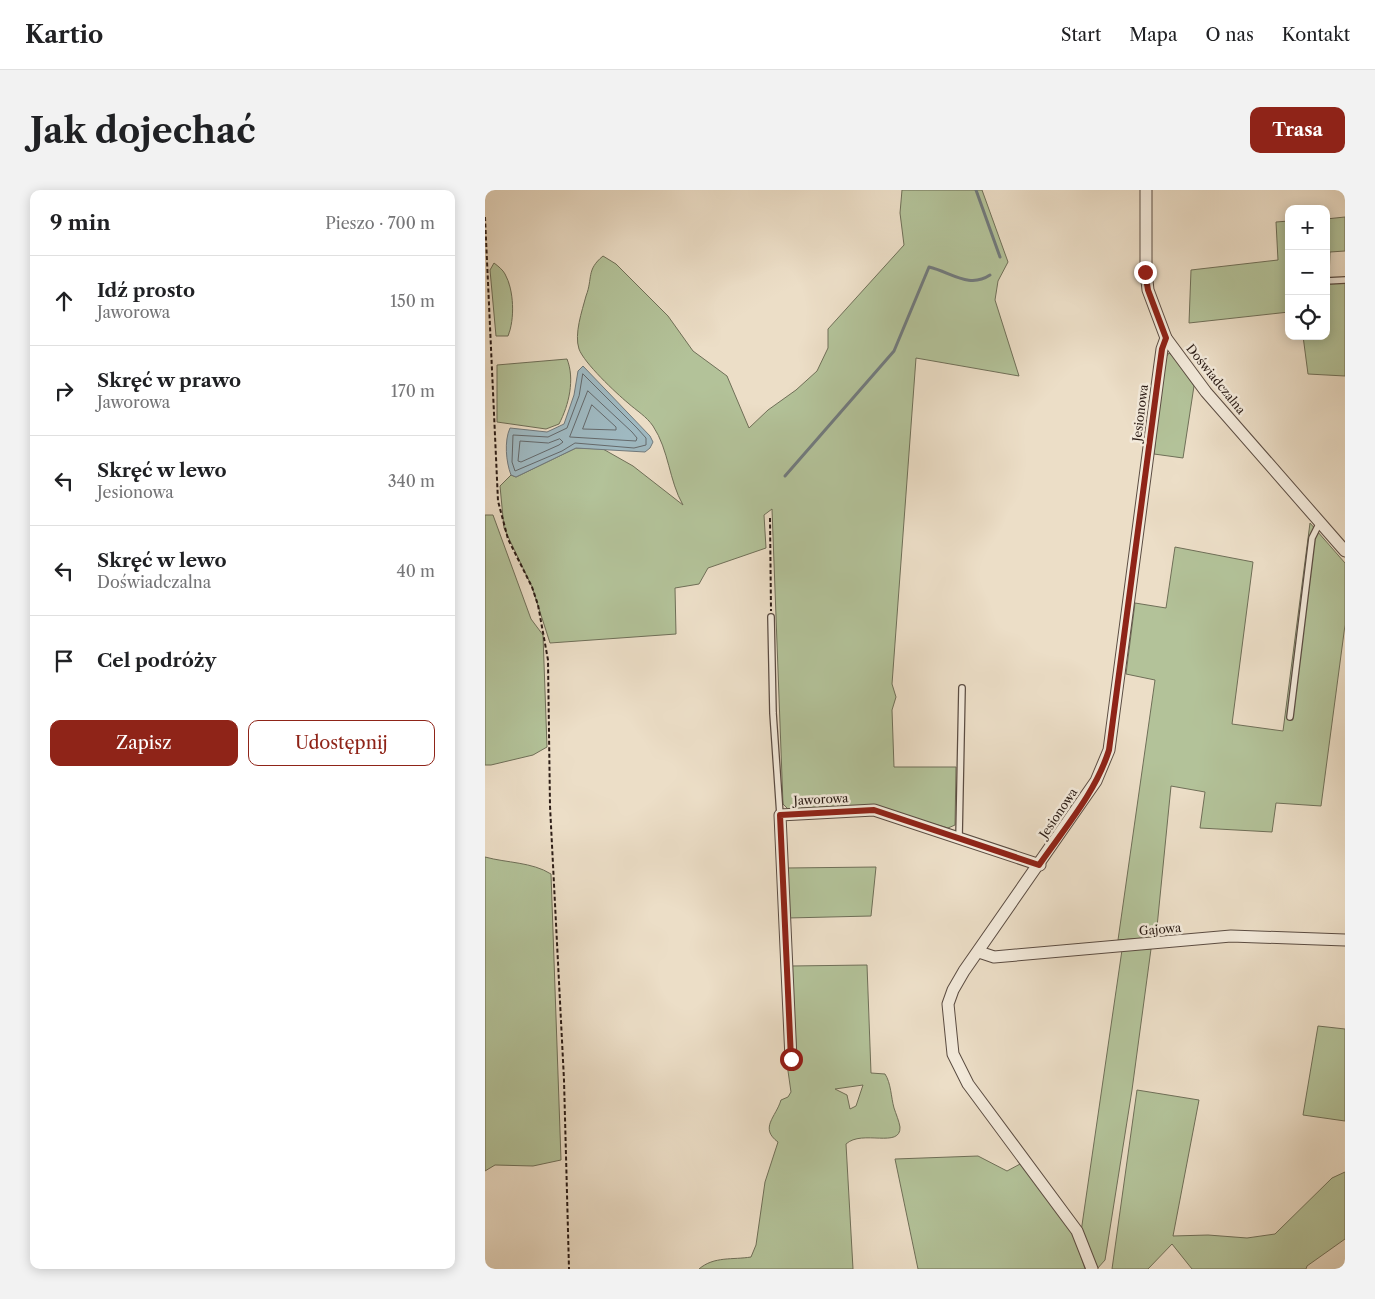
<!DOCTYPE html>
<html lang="pl">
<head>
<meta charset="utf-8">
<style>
	body { margin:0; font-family:"Libre Caslon Text",serif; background:#f2f2f2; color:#202124 }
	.controls { position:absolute; right:15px; top:15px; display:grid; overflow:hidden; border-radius:10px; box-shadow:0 2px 12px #0003 }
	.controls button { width:45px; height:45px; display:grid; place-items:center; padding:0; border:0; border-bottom:1px solid #e0e0e0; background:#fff; color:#202124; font:25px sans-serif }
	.stop { position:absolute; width:15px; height:15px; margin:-11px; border:4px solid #8f2418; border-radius:50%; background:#fff }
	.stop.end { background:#8f2418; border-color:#fff; box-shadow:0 1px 5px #0008 }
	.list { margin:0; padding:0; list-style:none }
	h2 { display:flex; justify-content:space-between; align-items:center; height:65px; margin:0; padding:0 20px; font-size:21px }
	h2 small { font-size:16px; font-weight:400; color:#757577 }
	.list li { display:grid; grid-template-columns:32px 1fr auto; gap:15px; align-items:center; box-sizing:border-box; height:90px; padding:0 20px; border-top:1px solid #e0e0e0 }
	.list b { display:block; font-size:19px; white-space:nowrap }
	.list p { margin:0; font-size:16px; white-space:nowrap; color:#757577 }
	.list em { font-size:16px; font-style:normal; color:#757577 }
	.actions { display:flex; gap:10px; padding:15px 20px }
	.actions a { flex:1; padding:11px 0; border:1px solid #8f2418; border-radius:10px; text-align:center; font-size:18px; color:#8f2418 }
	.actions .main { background:#8f2418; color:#fff }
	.icon { flex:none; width:28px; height:28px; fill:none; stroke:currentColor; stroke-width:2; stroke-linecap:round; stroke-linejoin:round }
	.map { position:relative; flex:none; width:860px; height:1079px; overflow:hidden; border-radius:10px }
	header { display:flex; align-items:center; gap:30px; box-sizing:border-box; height:70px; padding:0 25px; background:#fff; border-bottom:1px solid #e0e0e0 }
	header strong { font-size:24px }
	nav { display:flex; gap:28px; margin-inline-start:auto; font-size:18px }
	.intro { display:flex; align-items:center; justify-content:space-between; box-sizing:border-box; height:120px; padding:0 30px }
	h1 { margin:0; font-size:35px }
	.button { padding:12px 22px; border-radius:10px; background:#8f2418; color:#fff; font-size:18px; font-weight:700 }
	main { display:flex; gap:30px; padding:0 30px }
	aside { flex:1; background:#fff; border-radius:10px; box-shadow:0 2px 12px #0003 }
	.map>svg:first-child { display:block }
	.green { fill:#b3c299; stroke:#6f6f58; fill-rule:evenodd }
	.water { fill:#9fb9c1; stroke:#717a7d }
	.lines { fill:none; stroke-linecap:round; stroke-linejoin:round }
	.shore { stroke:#656a6c; stroke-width:1 }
	.stream { stroke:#717a7d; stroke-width:3 }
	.lane-casing { stroke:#5b4c42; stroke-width:8 }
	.street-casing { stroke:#5b4c42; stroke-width:13 }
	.path { stroke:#2b1c16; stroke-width:2; stroke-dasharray:4 2.5; stroke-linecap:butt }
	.lane { stroke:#f3eadb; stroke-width:5.5 }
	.street { stroke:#f3eadb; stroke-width:11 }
	.route { stroke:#8f2418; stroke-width:6 }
	.labels { text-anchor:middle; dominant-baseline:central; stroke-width:5; stroke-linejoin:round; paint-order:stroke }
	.street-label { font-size:12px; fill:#2b1c16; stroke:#f3eadb }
</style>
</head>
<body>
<header>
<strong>Kartio</strong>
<nav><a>Start</a><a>Mapa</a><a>O nas</a><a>Kontakt</a></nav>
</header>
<div class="intro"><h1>Jak dojechać</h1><a class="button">Trasa</a></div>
<main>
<aside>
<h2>9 min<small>Pieszo · 700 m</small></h2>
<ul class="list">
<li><svg class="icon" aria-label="ahead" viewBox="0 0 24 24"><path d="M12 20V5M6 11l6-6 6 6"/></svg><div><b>Idź prosto</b><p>Jaworowa</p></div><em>150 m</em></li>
<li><svg class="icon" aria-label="right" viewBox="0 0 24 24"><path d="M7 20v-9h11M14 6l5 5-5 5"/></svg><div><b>Skręć w prawo</b><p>Jaworowa</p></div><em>170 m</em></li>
<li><svg class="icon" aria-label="left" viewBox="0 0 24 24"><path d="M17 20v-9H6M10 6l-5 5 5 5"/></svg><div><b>Skręć w lewo</b><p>Jesionowa</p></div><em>340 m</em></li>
<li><svg class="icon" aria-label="left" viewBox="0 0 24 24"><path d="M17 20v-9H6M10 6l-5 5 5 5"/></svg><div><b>Skręć w lewo</b><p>Doświadczalna</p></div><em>40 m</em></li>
<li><svg class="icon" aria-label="arrive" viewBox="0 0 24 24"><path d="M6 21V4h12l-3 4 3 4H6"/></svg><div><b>Cel podróży</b></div></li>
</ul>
<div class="actions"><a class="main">Zapisz</a><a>Udostępnij</a></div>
</aside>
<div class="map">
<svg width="860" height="1079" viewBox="0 0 860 1079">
	<rect width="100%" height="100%" fill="#ecdec7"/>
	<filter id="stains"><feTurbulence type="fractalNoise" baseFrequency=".004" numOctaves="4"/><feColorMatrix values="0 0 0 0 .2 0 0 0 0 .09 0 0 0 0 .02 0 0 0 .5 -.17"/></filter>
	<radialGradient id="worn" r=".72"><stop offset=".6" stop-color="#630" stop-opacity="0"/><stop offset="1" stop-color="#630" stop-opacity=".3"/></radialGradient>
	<!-- green -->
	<g class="green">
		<path d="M 417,0 L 497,0 L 523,72 L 513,91 L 510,110 L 534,186 L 431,168 L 407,494 L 411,507 L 407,520 L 409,577 L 471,577 L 470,635 L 463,638 L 391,617 L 303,619 L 298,614 L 287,319 L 279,325 L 281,358 L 223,378 L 214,394 L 190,398 L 191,444 L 65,453 L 47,397 L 19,338 L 15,296 L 26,285 L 31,287 L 91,258 L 118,259 L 148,276 L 198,315 C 184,291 184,260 168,236 C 161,226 152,221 143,213 C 131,203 99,173 94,159 C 89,144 97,121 101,106 C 108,88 101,80 118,66 L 131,74 L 183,126 L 208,161 L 242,186 L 264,238 L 283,220 L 311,200 L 332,181 L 343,158 L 343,139 L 419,55 L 415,23 Z"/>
		<polygon points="860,27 860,61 845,62 844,90 860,90 860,186 823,184 818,146 841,146 841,29"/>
		<polygon points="804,31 804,122 704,133 706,80 793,70 791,32"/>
		<path d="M 9,73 C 13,76 18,80 20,84 C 29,100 30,129 23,146 L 11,146 L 5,80 Z"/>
		<polygon points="684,163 691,169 709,196 698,268 669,264 679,170"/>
		<path d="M 82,169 C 90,189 84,215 74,234 L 61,239 L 12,232 L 12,175 Z"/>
		<polygon points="0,325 8,325 46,429 58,445 62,557 48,565 6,575 0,575"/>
		<polygon points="825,333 860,373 860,435 836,616 791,613 787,642 715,638 720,602 686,596 671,747 633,750 670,490 641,484 650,413 681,418 690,357 768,372 747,534 798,541"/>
		<path d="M 0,667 C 22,673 47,672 66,684 L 76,970 L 48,976 L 10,975 L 0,981 Z"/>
		<polygon points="391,677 386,726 303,728 301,678"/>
		<polygon points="666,759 647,900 620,1070 612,1079 596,1042 637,760"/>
		<path d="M 382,775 L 386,883 L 400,884 C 406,893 406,907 409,918 C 411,924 414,931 415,937 C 416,959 377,939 361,954 L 368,1079 L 214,1079 C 229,1066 248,1070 266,1067 L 271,1055 L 280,992 L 293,952 C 274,938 291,927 296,910 L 303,907 L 306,902 L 302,874 L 306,869 L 312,869 L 306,776 ZM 378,895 L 371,916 L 365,919 L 362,905 L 350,899 Z"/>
		<polygon points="833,836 860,839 860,931 818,925"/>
		<polygon points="652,900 714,910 688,1046 723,1045 762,1048 790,1044 847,988 860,982 860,1049 822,1076 821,1079 707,1079 687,1054 663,1079 627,1079"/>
		<polygon points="493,966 522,981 537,973 589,1045 600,1079 433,1079 410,969"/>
	</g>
	<!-- water -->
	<path class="water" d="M 98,176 L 165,246 L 168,252 L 165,258 L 160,262 L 91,258 L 31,287 L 26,285 C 21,272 19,251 25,238 L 62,242 L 79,234 L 89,205 L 93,181 Z"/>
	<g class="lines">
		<!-- shore -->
		<g class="shore">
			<polygon points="98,184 152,238 161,248 161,255 149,258 90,253 77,261 30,281 27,272 28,245 63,247 82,238 94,206"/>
			<polygon points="103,201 147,242 152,248 151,251 85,247"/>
			<polygon points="107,215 131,237 131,240 98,239"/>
			<polygon points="75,249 78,252 74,255 36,272 33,271 35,251 63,253"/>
		</g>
		<!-- stream -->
		<g class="stream">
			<polyline points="491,0 515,67"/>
			<path d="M 300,286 L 409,161 L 444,77 C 466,82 484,99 505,85"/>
		</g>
		<!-- lane casing -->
		<g class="lane-casing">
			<g id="lane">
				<polyline points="841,91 860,90"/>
				<polyline points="286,427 288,523 295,625"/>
				<polyline points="805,527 827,348 835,332"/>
				<polyline points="474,648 477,498"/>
			</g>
		</g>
		<!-- street casing -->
		<g class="street-casing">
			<g id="street">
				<polyline points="661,0 661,81 663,100 681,148 721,202 860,361"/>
				<polyline points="494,762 509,767 746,746 860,750"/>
				<polyline points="306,869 295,625 389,620 555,675"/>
				<polyline points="607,1079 592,1041 483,894 468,864 463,814 468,800 479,781 611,591 624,560 674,181 677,159 681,148"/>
			</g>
		</g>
		<!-- path -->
		<g class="path">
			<polyline points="0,27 13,311 23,349 47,397 53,415 63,470 65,616 79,890 84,1079"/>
			<polyline points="285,328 286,421"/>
		</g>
		<!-- lane -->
		<use href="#lane" class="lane"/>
		<!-- street -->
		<use href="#street" class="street"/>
	</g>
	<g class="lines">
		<!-- route -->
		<path class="route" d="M 306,869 L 295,625 L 389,620 L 554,675 C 579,639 611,602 624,560 L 674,181 L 677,159 L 681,148 L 663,100 L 660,82"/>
	</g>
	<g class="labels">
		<!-- street labels -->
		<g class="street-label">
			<text transform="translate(731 189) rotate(51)">Doświadczalna</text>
			<text transform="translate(655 223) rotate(-83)">Jesionowa</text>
			<text transform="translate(336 609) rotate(-3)">Jaworowa</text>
			<text transform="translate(573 623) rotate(-56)">Jesionowa</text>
			<text transform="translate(675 739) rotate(-5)">Gajowa</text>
		</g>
	</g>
	<rect width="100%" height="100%" filter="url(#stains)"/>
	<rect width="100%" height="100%" fill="url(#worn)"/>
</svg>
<div class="controls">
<button>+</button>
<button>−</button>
<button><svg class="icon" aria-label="locate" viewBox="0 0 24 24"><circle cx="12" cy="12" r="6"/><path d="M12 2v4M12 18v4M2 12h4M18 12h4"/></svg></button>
</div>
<div class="stop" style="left:306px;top:869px"></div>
<div class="stop end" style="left:660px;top:82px"></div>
</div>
</main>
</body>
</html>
